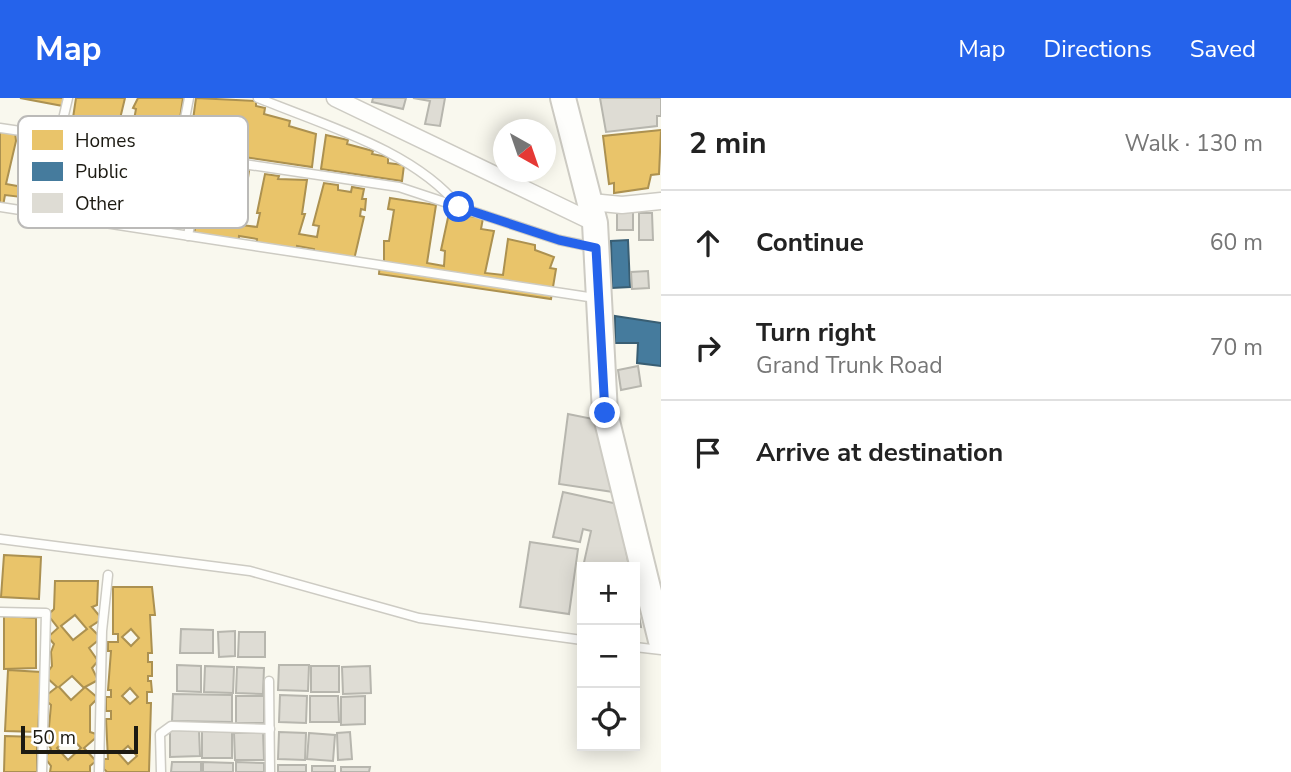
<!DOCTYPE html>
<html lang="en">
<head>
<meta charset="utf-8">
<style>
	body { margin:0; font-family:"Nunito Sans",sans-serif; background:#f2f2f2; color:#222 }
	.controls { position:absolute; right:21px; bottom:21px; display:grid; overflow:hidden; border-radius:0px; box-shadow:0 4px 18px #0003 }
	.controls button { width:63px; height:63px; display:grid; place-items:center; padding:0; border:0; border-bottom:2px solid #e0e0e0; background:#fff; color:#222; font:35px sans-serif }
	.compass { position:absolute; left:493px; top:21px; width:63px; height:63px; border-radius:50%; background:#fff; box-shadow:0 4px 18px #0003; rotate:140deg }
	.scale { position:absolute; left:21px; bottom:18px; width:117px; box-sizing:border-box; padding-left:7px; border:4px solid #1c1a12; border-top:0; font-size:19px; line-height:24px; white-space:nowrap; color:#1c1a12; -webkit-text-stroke:5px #fff; paint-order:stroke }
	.stop { position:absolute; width:21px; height:21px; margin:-16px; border:5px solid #2563eb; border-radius:50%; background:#fff }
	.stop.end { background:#2563eb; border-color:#fff; box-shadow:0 2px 7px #0008 }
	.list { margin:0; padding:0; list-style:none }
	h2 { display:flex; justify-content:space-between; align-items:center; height:91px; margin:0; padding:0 28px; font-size:30px }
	h2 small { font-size:23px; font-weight:400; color:#767676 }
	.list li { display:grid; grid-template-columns:46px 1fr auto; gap:21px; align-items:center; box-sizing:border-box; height:105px; padding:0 28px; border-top:2px solid #e0e0e0 }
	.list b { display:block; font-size:26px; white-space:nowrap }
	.list p { margin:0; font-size:23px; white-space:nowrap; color:#767676 }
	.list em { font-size:23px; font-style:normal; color:#767676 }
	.icon { flex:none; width:38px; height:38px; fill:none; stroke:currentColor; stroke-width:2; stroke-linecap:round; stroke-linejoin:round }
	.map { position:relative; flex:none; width:661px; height:674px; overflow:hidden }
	header { display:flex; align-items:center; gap:42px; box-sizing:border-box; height:98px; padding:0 35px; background:#2563eb; color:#fff }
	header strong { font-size:33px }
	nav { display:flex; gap:38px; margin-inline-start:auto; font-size:24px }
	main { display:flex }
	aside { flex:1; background:#fff }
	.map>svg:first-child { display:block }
	.homes { fill:#e9c46a; stroke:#ac9150; stroke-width:2; fill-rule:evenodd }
	.public { fill:#457b9d; stroke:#395e73; stroke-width:2 }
	.building { fill:#dedcd4; stroke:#b7b6ae; stroke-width:2 }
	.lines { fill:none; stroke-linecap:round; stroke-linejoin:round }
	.service-casing { stroke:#cdcbc3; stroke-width:11 }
	.minor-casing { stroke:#cdcbc3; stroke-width:19 }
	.primary-casing { stroke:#cdcbc3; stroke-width:28 }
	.service { stroke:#fefefc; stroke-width:8 }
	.minor { stroke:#fefefc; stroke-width:16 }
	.primary { stroke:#fefefc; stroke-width:24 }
	.route { stroke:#2563eb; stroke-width:9 }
	.key { fill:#fff; stroke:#bbbab8; stroke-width:2 }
	.key-label { font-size:19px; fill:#1c1a12 }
</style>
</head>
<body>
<header>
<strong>Map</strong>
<nav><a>Map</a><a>Directions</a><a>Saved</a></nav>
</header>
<main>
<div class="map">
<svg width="661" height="674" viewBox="0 0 661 674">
	<rect width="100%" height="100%" fill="#f9f8ee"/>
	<!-- homes -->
	<g class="homes">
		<polygon points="20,0 65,0 63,8"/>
		<polygon points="76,0 125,0 119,25 133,27 136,11 133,10 138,0 183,0 176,48 71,33"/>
		<polygon points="196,0 256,3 256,8 265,10 264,16 290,23 289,28 316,36 312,69 189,51"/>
		<polygon points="3,32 15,34 16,43 6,86 23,89 25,76 23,76 29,57 25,56 32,37 74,43 66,95 82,98 83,87 80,87 90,45 131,51 130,60 134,61 133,69 129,69 127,79 131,80 130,87 126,86 124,98 128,99 121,127 79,120 81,109 65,106 63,118 20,111 22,99 5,97 3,108 0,108 0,35"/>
		<polygon points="661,32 659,76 651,77 648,90 614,95 614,85 609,86 603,38"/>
		<polygon points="326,37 348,42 347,46 373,53 372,56 388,59 388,65 404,67 402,83 321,71"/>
		<polygon points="209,68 236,76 237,71 249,73 241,127 257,129 260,115 257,115 265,76 279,78 278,81 307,82 302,116 305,116 299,136 317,139 319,128 313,127 324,85 338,87 338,92 351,94 352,89 364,91 362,101 366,101 365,112 361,111 360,118 364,119 353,166 313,160 314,151 297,148 296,158 256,152 257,141 239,138 238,149 193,142 196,125 199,126 201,90 205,91"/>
		<polygon points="390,100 436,107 427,165 444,168 445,153 441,152 449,115 483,120 481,131 494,133 485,175 503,177 508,141 535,147 535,152 554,159 550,170 556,171 551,201 379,176 380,165 384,166 384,143 389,143 394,112 388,111"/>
		<polygon points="4,457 41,459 39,501 1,499"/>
		<path d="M 55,483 L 98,483 L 97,507 L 92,509 L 102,521 L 90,529 L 101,540 L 89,550 L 98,563 L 92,570 L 98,582 L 85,589 L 98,600 L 90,608 L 90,634 L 99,637 L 84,650 L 96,663 L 90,668 L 90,674 L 50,674 L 51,668 L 45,660 L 51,651 L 43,637 L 49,629 L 51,607 L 43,600 L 57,589 L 45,578 L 52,568 L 51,554 L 54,546 L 48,539 L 58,530 L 48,517 L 54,511 ZM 75,517 L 87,531 L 73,542 L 61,528 ZM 72,578 L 84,590 L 71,602 L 59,589 ZM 70,638 L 81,650 L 68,662 L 57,650 Z"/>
		<path d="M 113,489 L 152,489 L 155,517 L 150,517 L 152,555 L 148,555 L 148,564 L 152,564 L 152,578 L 148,578 L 148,583 L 151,583 L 152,594 L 147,594 L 147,605 L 151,605 L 149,674 L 107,674 L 104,671 L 104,661 L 108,661 L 106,621 L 111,621 L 111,613 L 106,613 L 106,599 L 111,599 L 111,592 L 108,592 L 111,553 L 108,553 L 108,544 L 118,544 L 118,536 L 113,536 ZM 131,531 L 139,540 L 131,548 L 122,539 ZM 130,590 L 138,599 L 130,606 L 122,598 ZM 128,648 L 137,658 L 128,666 L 119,656 Z"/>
		<polygon points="4,518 36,520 36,570 4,571"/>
		<polygon points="8,572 41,574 38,634 5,633"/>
		<polygon points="5,638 37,639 37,674 4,674"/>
	</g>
	<!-- public -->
	<g class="public">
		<polygon points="628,142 630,189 612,190 611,143"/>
		<polygon points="615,218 661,225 661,268 637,265 638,245 615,245"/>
	</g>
	<!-- building -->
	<g class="building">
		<polygon points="373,0 406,0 403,11 372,4"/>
		<polygon points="413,0 445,0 440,28 425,26 430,3"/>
		<polygon points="600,0 661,0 661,18 657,18 657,28 606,34"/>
		<rect x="617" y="113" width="16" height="19"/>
		<polygon points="639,115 652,115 653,142 639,142"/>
		<polygon points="648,173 649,190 632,191 631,174"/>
		<polygon points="638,268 641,288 621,292 618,272"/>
		<polygon points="568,316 598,322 613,394 559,386"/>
		<polygon points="563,394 618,406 629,469 583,469 591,433 583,431 580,444 553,439"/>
		<polygon points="530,444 578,451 569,516 520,509"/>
		<polygon points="635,494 641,529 635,528"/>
		<polygon points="181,531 213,532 213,555 180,555"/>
		<polygon points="235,533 235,558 219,559 218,534"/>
		<polygon points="239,534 265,534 265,559 238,559"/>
		<polygon points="177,567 201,568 201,594 177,593"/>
		<polygon points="279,567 309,567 308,593 278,592"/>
		<polygon points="205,568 234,569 233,595 204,594"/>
		<rect x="311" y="568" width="28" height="26"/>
		<polygon points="370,568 371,595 343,596 342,569"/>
		<polygon points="237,569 264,570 263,596 236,595"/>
		<polygon points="173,596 232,597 232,624 172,623"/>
		<polygon points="280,597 307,598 306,625 279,624"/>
		<rect x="236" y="598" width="28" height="27"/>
		<polygon points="310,598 338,598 339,624 310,624"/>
		<polygon points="365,598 365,626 341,627 341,599"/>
		<polygon points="170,632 199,632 200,658 170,659"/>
		<rect x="202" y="633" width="30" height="27"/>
		<polygon points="263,634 264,662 235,662 234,635"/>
		<polygon points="279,634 306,635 305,662 278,661"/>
		<polygon points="350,634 352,661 338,662 337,635"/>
		<polygon points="309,635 335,637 333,663 307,661"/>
		<polygon points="172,664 201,664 201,674 171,674"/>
		<polygon points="203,664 233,665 233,674 203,674"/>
		<polygon points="236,664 264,665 264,674 236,674"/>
		<rect x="278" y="667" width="28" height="7"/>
		<rect x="312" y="668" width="23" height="6"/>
		<polygon points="341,669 370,669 369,674 341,674"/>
	</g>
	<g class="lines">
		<!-- service casing -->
		<g class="service-casing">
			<g id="service">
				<path d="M 258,0 C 324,27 415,53 459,109"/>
				<polyline points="0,30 399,89 559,142 593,149"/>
				<polyline points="59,38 68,0"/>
				<polyline points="178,57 189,0"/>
				<polyline points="0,109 595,200"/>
				<polyline points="188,138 201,61"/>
				<polyline points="0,441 250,473 419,520 582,542"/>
				<polyline points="0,514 46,515 42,674"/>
				<polyline points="635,549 661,552"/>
				<polyline points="269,583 270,674"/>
				<polyline points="99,674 102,533 108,477"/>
				<polyline points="161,674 160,636 171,628 270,631"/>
			</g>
		</g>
		<!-- minor casing -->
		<g class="minor-casing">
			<g id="minor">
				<polyline points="335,0 595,125"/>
				<polyline points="591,104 622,107 661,103"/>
			</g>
		</g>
		<!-- primary casing -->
		<g class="primary-casing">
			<polyline id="primary" points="563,0 595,125 605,315 661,543"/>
		</g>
		<!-- service -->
		<use href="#service" class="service"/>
		<!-- minor -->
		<use href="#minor" class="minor"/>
		<!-- primary -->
		<use href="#primary" class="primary"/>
	</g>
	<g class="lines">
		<!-- route -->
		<polyline class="route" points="459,109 559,142 596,150 605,315"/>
	</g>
	<!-- legend -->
	<rect x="18" y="18" width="230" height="112" rx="10" class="key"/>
	<rect x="32" y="32" width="31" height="20" fill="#e9c46a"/>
	<rect x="32" y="64" width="31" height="19" fill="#457b9d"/>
	<rect x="32" y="95" width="31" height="20" fill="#dedcd4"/>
	<g class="key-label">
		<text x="75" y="49">Homes</text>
		<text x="75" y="80">Public</text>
		<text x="75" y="112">Other</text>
	</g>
</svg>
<div class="controls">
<button>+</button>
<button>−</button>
<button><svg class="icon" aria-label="locate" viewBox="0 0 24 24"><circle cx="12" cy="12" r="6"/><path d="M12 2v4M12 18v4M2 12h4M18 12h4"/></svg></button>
</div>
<svg class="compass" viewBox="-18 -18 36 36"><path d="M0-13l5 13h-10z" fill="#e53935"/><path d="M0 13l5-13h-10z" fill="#767676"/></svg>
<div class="scale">50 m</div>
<div class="stop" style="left:459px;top:109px"></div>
<div class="stop end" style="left:605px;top:315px"></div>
</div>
<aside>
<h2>2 min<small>Walk · 130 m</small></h2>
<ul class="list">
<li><svg class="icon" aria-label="ahead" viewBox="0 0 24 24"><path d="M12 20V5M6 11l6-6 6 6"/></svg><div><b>Continue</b></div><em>60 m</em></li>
<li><svg class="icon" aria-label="right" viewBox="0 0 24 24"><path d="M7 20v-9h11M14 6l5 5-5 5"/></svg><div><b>Turn right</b><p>Grand Trunk Road</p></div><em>70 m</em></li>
<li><svg class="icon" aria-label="arrive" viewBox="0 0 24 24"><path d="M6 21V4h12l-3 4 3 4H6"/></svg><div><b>Arrive at destination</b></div></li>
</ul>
</aside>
</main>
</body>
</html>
